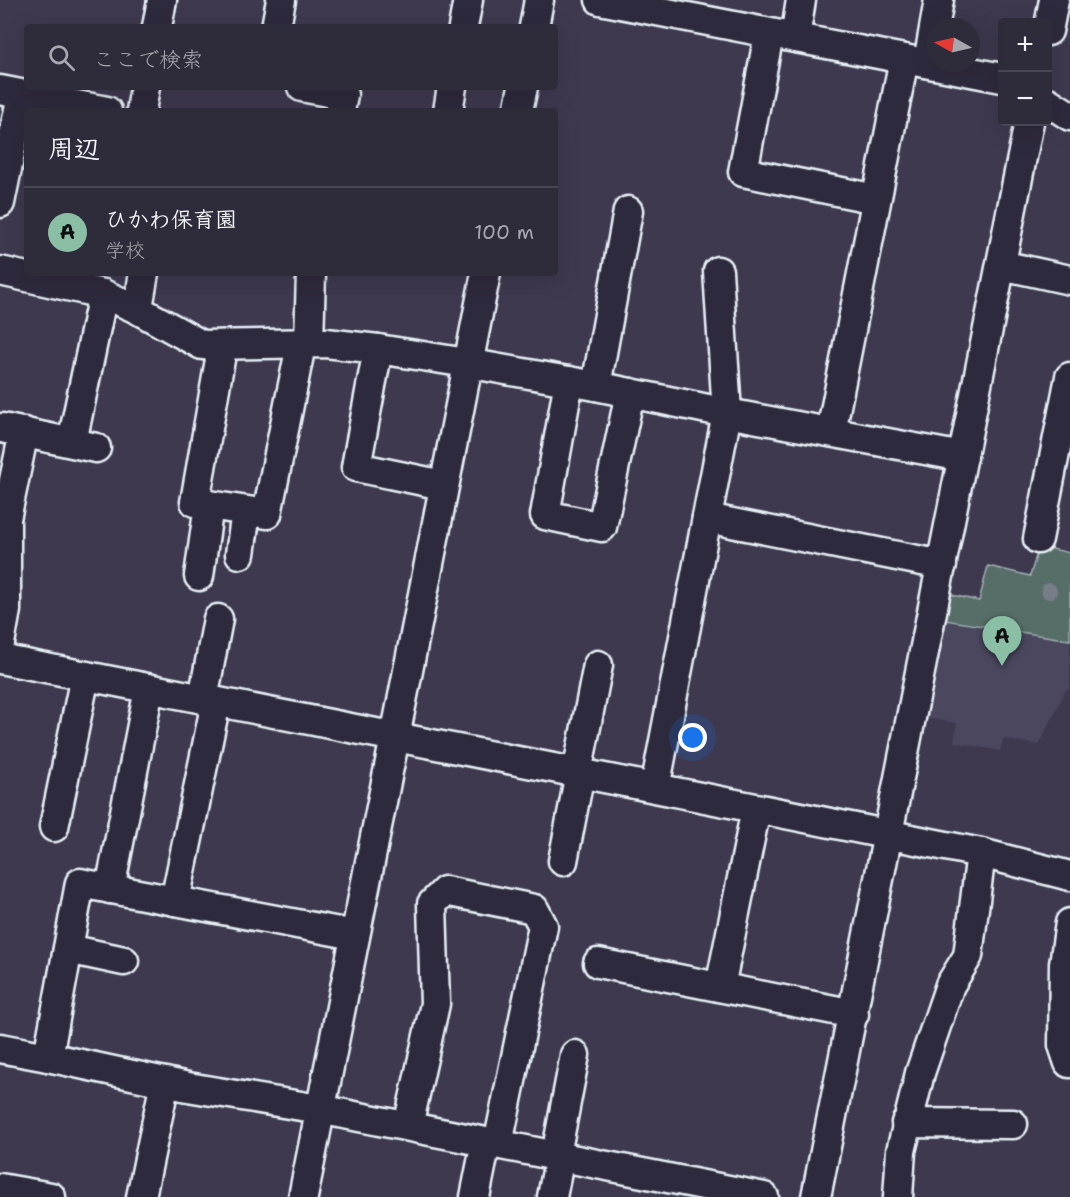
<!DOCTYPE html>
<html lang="ja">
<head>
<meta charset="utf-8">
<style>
	body { margin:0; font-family:"Shantell Sans","Klee One",sans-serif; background:#3a3746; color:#f1f3f6 }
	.controls { position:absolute; right:18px; top:18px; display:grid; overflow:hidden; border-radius:6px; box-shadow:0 6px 24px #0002 }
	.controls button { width:54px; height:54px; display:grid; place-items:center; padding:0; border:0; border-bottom:2px solid #494755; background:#2e2b3b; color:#f1f3f6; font:30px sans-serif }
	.compass { position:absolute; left:926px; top:18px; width:54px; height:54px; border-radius:50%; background:#2e2b3b; box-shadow:0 6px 24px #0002; rotate:278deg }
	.you { position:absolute; left:693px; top:738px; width:21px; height:21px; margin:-15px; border:4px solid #fff; border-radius:50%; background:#1a73e8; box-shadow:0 0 0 9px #1a73e833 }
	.badge { display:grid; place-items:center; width:39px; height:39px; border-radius:50%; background:#8abfa5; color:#111; font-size:20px; font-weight:700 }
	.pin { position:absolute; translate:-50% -50px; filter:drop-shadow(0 2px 3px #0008) }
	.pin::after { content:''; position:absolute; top:32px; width:21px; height:18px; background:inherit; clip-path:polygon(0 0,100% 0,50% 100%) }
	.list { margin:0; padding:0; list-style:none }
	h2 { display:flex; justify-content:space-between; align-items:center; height:78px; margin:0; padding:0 24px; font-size:26px }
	h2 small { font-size:20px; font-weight:400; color:#a7a7af }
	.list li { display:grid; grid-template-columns:39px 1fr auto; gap:18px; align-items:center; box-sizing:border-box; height:90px; padding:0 24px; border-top:2px solid #494755 }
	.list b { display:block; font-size:22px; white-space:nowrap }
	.list p { margin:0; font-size:20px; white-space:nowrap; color:#a7a7af }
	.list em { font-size:20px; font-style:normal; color:#a7a7af }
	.icon { flex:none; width:33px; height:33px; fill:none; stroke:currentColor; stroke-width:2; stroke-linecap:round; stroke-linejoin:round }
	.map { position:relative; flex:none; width:1070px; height:1197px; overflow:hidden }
	.search { position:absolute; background:#2e2b3b; box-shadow:0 6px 24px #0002; left:24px; top:24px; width:534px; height:66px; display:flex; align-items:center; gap:15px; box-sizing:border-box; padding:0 21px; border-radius:6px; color:#a7a7af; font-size:22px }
	.panel { position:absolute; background:#2e2b3b; box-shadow:0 6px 24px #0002; left:24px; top:108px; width:534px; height:168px; border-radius:6px }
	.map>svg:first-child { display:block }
	.built { fill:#4c475f }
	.green { fill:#576d68; stroke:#a0afb0; stroke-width:1.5 }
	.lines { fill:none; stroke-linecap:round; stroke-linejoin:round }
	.minor-casing { stroke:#e8f1f8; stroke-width:33 }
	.minor { stroke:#2f2a3d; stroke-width:28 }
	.tree { fill:#787e88 }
</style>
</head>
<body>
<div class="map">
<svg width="1070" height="1197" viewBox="0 0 1070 1197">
	<rect width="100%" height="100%" fill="#3e394f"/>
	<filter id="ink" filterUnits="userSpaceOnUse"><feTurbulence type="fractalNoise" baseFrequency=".0167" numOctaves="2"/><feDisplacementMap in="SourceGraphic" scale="12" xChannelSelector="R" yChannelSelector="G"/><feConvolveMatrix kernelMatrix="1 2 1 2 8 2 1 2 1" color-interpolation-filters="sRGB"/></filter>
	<g filter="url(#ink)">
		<!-- built -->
		<polygon class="built" points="938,620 1070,641 1070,689 1066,689 1039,745 1003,739 1000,751 954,742 957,723 919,717"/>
		<!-- green -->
		<polygon class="green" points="1039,546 1070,553 1070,640 938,619 943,593 979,601 988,566 1030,576"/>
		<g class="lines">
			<!-- minor casing -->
			<g class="minor-casing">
				<g id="minor">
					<polyline points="600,0 1002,78"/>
					<polyline points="157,27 162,0"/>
					<polyline points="276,27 281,0"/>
					<polyline points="463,27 468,0"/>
					<polyline points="534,27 539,0"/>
					<polyline points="1048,31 1054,0"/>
					<polyline points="769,34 743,172 876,199"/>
					<polyline points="795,38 801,0"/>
					<polyline points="928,63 939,0"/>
					<polyline points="302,87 343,95 340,111"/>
					<polyline points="0,90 107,111"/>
					<polyline points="1048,102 1070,116"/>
					<polyline points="141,111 145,87"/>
					<polyline points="448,111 452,87"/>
					<polyline points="518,111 523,87"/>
					<polyline points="0,203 22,95"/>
					<polyline points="1001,265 1070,280"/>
					<polyline points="0,271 103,294 135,308 202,345 326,343 378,349 467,363 596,386 727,413 963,457"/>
					<polyline points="135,308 139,302 144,273"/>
					<polyline points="309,343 311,273"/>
					<polyline points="222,345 221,354 195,502 209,505 267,514 301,345"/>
					<polyline points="378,349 356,467 443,485"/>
					<polyline points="569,381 545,515 602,527 630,393"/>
					<polyline points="596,386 628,211"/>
					<polyline points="2,428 96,448"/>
					<polyline points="831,432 904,59"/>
					<polyline points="72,442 103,294"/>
					<polyline points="707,518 942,565"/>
					<polyline points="1038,539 1070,377"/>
					<polyline points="240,554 246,512"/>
					<polyline points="199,576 209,505"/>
					<polyline points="0,643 6,610 6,519 24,432"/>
					<polyline points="0,659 655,788 981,853 1070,876"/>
					<polyline points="203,699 218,619"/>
					<polyline points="577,773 598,665"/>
					<polyline points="655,788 727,413 718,271"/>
					<polyline points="54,827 85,676"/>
					<polyline points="563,861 580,773"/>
					<polyline points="110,889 149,689"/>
					<polyline points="175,901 216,702"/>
					<polyline points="1070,923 1064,964 1063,1045 1069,1063 1070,1063"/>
					<polyline points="68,949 124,961"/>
					<polyline points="598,963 854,1014"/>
					<polyline points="720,987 756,809"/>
					<polyline points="0,1048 48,1057 188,1087 319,1109 764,1197"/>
					<polyline points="48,1057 80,883 355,935"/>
					<polyline points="906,1123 1013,1124"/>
					<polyline points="408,1126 435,1004 432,904 445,891 534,909 543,926 498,1144"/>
					<polyline points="556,1155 575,1055"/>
					<polyline points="0,1188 51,1197"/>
					<polyline points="141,1197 165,1082"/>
					<polyline points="303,1197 395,737 486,273"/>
					<polyline points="475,1197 486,1142"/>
					<polyline points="552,1197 560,1156"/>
					<polyline points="816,1197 1029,122"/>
					<polyline points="898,1197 901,1151 920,1073 950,985 968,956 981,853"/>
				</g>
			</g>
			<!-- minor -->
			<use href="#minor" class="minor"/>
		</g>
		<!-- trees -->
		<circle class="tree" cx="1049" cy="591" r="8"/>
	</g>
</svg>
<div class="controls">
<button>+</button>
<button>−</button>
</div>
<svg class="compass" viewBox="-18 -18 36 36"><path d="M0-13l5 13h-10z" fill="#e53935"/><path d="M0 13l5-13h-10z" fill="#a7a7af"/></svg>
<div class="you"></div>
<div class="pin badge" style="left:1002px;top:666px">A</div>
<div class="search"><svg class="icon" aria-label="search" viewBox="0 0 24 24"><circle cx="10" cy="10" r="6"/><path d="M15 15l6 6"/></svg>ここで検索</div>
<section class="panel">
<h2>周辺<small></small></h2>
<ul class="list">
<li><span class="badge">A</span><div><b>ひかわ保育園</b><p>学校</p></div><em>100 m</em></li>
</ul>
</section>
</div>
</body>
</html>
